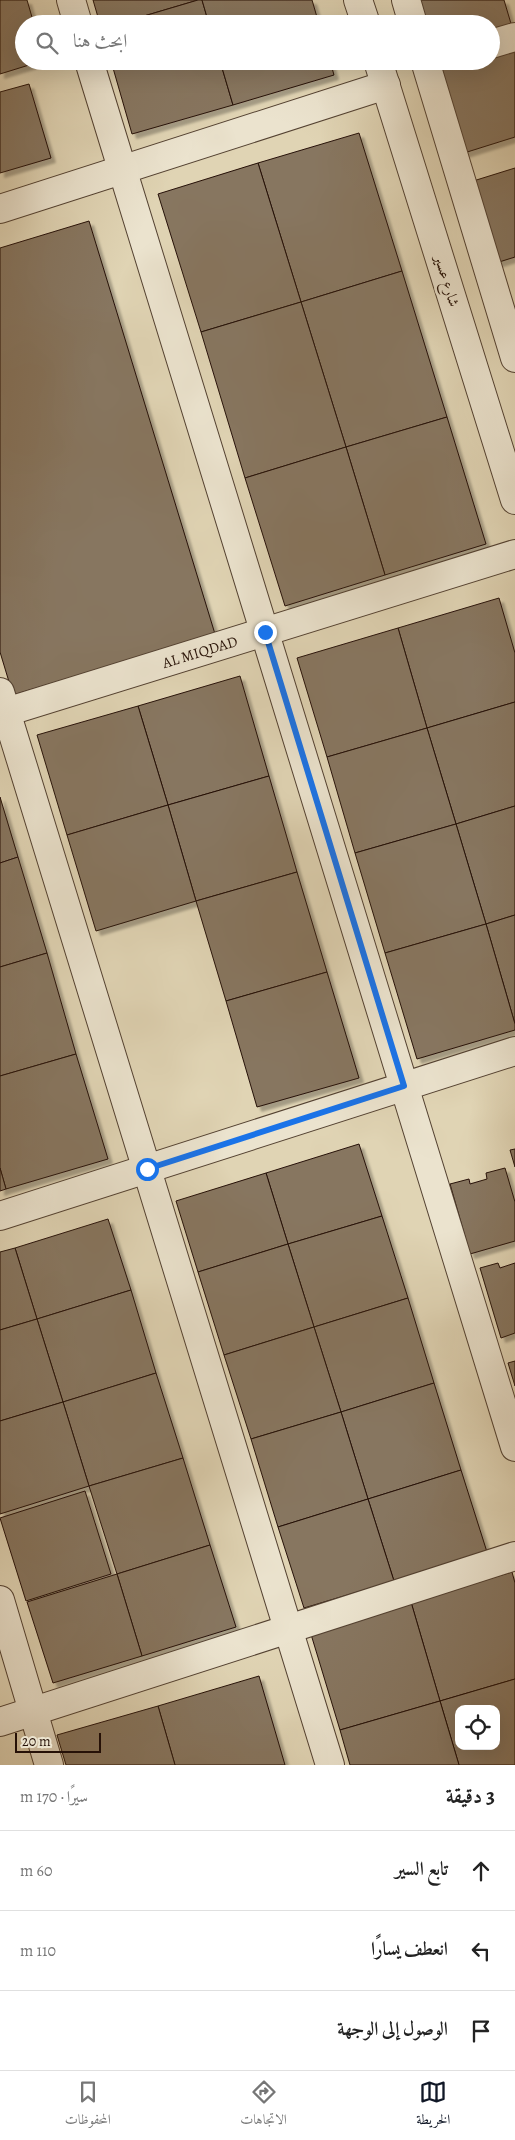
<!DOCTYPE html>
<html lang="ar">
<head>
<meta charset="utf-8">
<style>
	body { margin:0; font-family:Alegreya,Amiri,serif; background:#f6f6f6; color:#222; direction:rtl }
	.controls { position:absolute; right:15px; bottom:15px; display:grid; overflow:hidden; border-radius:10px; box-shadow:0 5px 20px #0002 }
	.controls button { width:45px; height:45px; display:grid; place-items:center; padding:0; border:0; border-bottom:1px solid #e0e0e0; background:#fff; color:#222; font:25px sans-serif }
	.scale { position:absolute; left:15px; bottom:12px; width:86px; box-sizing:border-box; padding-left:5px; border:2px solid #261107; border-top:0; font-size:14px; line-height:18px; white-space:nowrap; color:#261107; -webkit-text-stroke:4px #ebe3ce; paint-order:stroke }
	.stop { position:absolute; width:15px; height:15px; margin:-11px; border:4px solid #1a73e8; border-radius:50%; background:#fff }
	.stop.end { background:#1a73e8; border-color:#fff; box-shadow:0 1px 5px #0008 }
	.list { margin:0; padding:0; list-style:none }
	h2 { display:flex; justify-content:space-between; align-items:center; height:65px; margin:0; padding:0 20px; font-size:21px }
	h2 small { font-size:16px; font-weight:400; color:#767676 }
	.list li { display:grid; grid-template-columns:32px 1fr auto; gap:15px; align-items:center; box-sizing:border-box; height:80px; padding:0 20px; border-top:1px solid #e0e0e0 }
	.list b { display:block; font-size:19px; white-space:nowrap }
	.list em { font-size:16px; font-style:normal; color:#767676 }
	.icon { flex:none; width:28px; height:28px; fill:none; stroke:currentColor; stroke-width:2; stroke-linecap:round; stroke-linejoin:round }
	.map { position:relative; flex:none; width:515px; height:1765px; overflow:hidden; direction:ltr }
	.search { position:absolute; background:#fff; box-shadow:0 5px 20px #0002; left:15px; right:15px; top:15px; height:55px; display:flex; align-items:center; gap:12px; box-sizing:border-box; padding:0 18px; border-radius:28px; color:#767676; font-size:19px }
	.sheet { height:305px; background:#fff }
	nav { display:flex; justify-content:space-around; align-items:center; box-sizing:border-box; height:70px; border-top:1px solid #e0e0e0; background:#fff; font-size:14px; color:#767676 }
	nav a { display:grid; justify-items:center; gap:2px }
	nav .on { color:#111827 }
	.map>svg:first-child { display:block }
	.building { fill:#877661; stroke:#261107; fill-rule:evenodd; filter:url(#shadow) }
	.lines { fill:none; stroke-linecap:round; stroke-linejoin:round }
	.street-casing { stroke:#544232; stroke-width:30 }
	.street { stroke:#ebe3ce; stroke-width:28 }
	.route { stroke:#1a73e8; stroke-width:6 }
	.labels { text-anchor:middle; dominant-baseline:central; stroke-width:5; stroke-linejoin:round; paint-order:stroke }
	.street-label { font-size:15px; fill:#261107; stroke:#ebe3ce }
</style>
</head>
<body>
<div class="map">
<svg width="515" height="1765" viewBox="0 0 515 1765">
	<defs>
		<filter id="shadow"><feDropShadow dx="4.5" dy="4.5" stdDeviation="1" flood-color="#0004"/></filter>
	</defs>
	<rect width="100%" height="100%" fill="#e0d4b4"/>
	<filter id="stains"><feTurbulence type="fractalNoise" baseFrequency=".004" numOctaves="4"/><feColorMatrix values="0 0 0 0 .2 0 0 0 0 .09 0 0 0 0 .02 0 0 0 .5 -.17"/></filter>
	<radialGradient id="worn" r=".72"><stop offset=".6" stop-color="#630" stop-opacity="0"/><stop offset="1" stop-color="#630" stop-opacity=".3"/></radialGradient>
	<!-- building -->
	<g class="building">
		<polygon points="0,0 27,0 34,24 24,24 24,61 42,61 0,74"/>
		<polygon points="93,0 198,0 117,24 100,24"/>
		<polygon points="198,0 202,0 209,24 117,24"/>
		<polygon points="202,0 312,0 319,24 209,24"/>
		<polygon points="413,0 504,0 512,27 491,34 491,24 421,24"/>
		<polygon points="515,48 515,137 464,153 438,71 471,61 491,61 491,55"/>
		<polygon points="111,61 220,61 233,105 132,134"/>
		<polygon points="220,61 330,61 334,75 233,105"/>
		<polygon points="29,84 51,158 0,173 0,92"/>
		<polygon points="359,133 402,271 301,302 258,163"/>
		<polygon points="258,163 301,302 201,332 158,194"/>
		<polygon points="515,168 515,257 496,263 470,182"/>
		<polygon points="89,221 215,634 13,695 0,652 0,248"/>
		<polygon points="402,271 447,417 346,447 301,302"/>
		<polygon points="301,302 346,447 245,478 201,332"/>
		<polygon points="447,417 486,544 385,575 346,447"/>
		<polygon points="346,447 385,575 285,606 245,478"/>
		<polygon points="499,598 515,653 515,702 427,728 398,628"/>
		<polygon points="398,628 427,728 327,757 297,658"/>
		<polygon points="240,676 269,776 168,805 138,706"/>
		<polygon points="515,702 515,806 456,824 427,728"/>
		<polygon points="138,706 168,805 67,835 37,735"/>
		<polygon points="427,728 456,824 355,853 327,757"/>
		<polygon points="269,776 297,872 196,901 168,805"/>
		<polygon points="0,797 18,857 0,863"/>
		<polygon points="168,805 196,901 96,931 67,835"/>
		<polygon points="515,806 515,915 486,924 456,824"/>
		<polygon points="456,824 486,924 385,953 355,853"/>
		<polygon points="18,857 47,953 0,967 0,863"/>
		<polygon points="297,872 327,972 226,1001 196,901"/>
		<polygon points="515,915 515,1024 486,924"/>
		<polygon points="486,924 515,1024 515,1030 417,1059 385,953"/>
		<polygon points="47,953 76,1054 0,1076 0,967"/>
		<polygon points="327,972 359,1078 257,1107 226,1001"/>
		<polygon points="76,1054 108,1159 6,1189 0,1168 0,1076"/>
		<polygon points="359,1144 382,1216 288,1244 266,1173"/>
		<polygon points="515,1149 515,1167 510,1150"/>
		<polygon points="0,1168 6,1189 0,1191"/>
		<polygon points="505,1168 515,1202 515,1241 470,1254 450,1184 469,1179 470,1184 487,1179 486,1173"/>
		<polygon points="266,1173 288,1244 198,1272 176,1201"/>
		<polygon points="382,1216 408,1298 314,1327 288,1244"/>
		<polygon points="108,1219 131,1290 37,1319 15,1248"/>
		<polygon points="288,1244 314,1327 224,1355 198,1272"/>
		<polygon points="15,1248 37,1319 0,1330 0,1252"/>
		<polygon points="498,1263 500,1268 515,1263 515,1333 501,1338 480,1268"/>
		<polygon points="131,1290 156,1373 63,1402 37,1319"/>
		<polygon points="408,1298 434,1383 341,1412 314,1327"/>
		<polygon points="37,1319 63,1402 0,1421 0,1330"/>
		<polygon points="314,1327 341,1412 251,1439 224,1355"/>
		<polygon points="515,1361 515,1386 508,1363"/>
		<polygon points="156,1373 183,1458 89,1486 63,1402"/>
		<polygon points="434,1383 461,1470 368,1499 341,1412"/>
		<polygon points="63,1402 89,1486 0,1514 0,1421"/>
		<polygon points="341,1412 368,1499 278,1527 251,1439"/>
		<polygon points="183,1458 210,1545 117,1574 89,1486"/>
		<polygon points="461,1470 487,1552 394,1581 368,1499"/>
		<polygon points="85,1491 111,1574 26,1601 0,1518"/>
		<polygon points="368,1499 394,1581 304,1608 278,1527"/>
		<polygon points="210,1545 236,1627 142,1656 117,1574"/>
		<polygon points="512,1572 515,1583 515,1679 440,1701 411,1602"/>
		<polygon points="117,1574 142,1656 53,1683 27,1602"/>
		<polygon points="411,1602 440,1701 340,1730 310,1631"/>
		<polygon points="259,1676 285,1765 175,1765 158,1706"/>
		<path d="M 515,1679 L 515,1765 L 459,1765 L 440,1701 ZM 459,1709 L 496,1709 L 496,1746 L 459,1746 Z"/>
		<polygon points="440,1701 459,1765 350,1765 340,1730"/>
		<polygon points="158,1706 175,1765 66,1765 57,1735"/>
	</g>
	<g class="lines">
		<!-- street casing -->
		<g class="street-casing">
			<g id="street">
				<polyline points="71,0 78,24"/>
				<polyline points="358,0 366,24"/>
				<polyline points="406,0 413,24"/>
				<polyline points="491,44 515,37"/>
				<polyline points="89,61 515,1447"/>
				<polyline points="378,61 515,500"/>
				<polyline points="425,61 515,358"/>
				<polyline points="0,209 386,85"/>
				<polyline points="0,692 330,1765"/>
				<polyline points="0,714 515,554"/>
				<polyline points="0,1216 515,1051"/>
				<polyline points="0,1600 49,1765"/>
				<polyline points="0,1722 515,1556"/>
			</g>
		</g>
		<!-- street -->
		<use href="#street" class="street"/>
	</g>
	<g class="lines">
		<!-- route -->
		<polyline class="route" points="147,1169 404,1086 265,632"/>
	</g>
	<g class="labels">
		<!-- street labels -->
		<g class="street-label">
			<text transform="translate(447 281) rotate(73)">شارع عسير</text>
			<text transform="translate(200 652) rotate(-17)">AL MIQDAD</text>
		</g>
	</g>
	<rect width="100%" height="100%" filter="url(#stains)"/>
	<rect width="100%" height="100%" fill="url(#worn)"/>
</svg>
<div class="controls">
<button><svg class="icon" aria-label="locate" viewBox="0 0 24 24"><circle cx="12" cy="12" r="6"/><path d="M12 2v4M12 18v4M2 12h4M18 12h4"/></svg></button>
</div>
<div class="scale">20 m</div>
<div class="stop" style="left:147px;top:1169px"></div>
<div class="stop end" style="left:265px;top:632px"></div>
<div class="search"><svg class="icon" aria-label="search" viewBox="0 0 24 24"><circle cx="10" cy="10" r="6"/><path d="M15 15l6 6"/></svg>ابحث هنا</div>
</div>
<section class="sheet">
<h2>3 دقيقة<small>سيرًا · 170 m</small></h2>
<ul class="list">
<li><svg class="icon" aria-label="ahead" viewBox="0 0 24 24"><path d="M12 20V5M6 11l6-6 6 6"/></svg><div><b>تابع السير</b></div><em>60 m</em></li>
<li><svg class="icon" aria-label="left" viewBox="0 0 24 24"><path d="M17 20v-9H6M10 6l-5 5 5 5"/></svg><div><b>انعطف يسارًا</b></div><em>110 m</em></li>
<li><svg class="icon" aria-label="arrive" viewBox="0 0 24 24"><path d="M6 21V4h12l-3 4 3 4H6"/></svg><div><b>الوصول إلى الوجهة</b></div></li>
</ul>
</section>
<nav>
<a class="on"><svg class="icon" aria-label="map" viewBox="0 0 24 24"><path d="M3 6l6-2 6 2 6-2v14l-6 2-6-2-6 2zM9 4v14M15 6v14"/></svg>الخريطة</a>
<a><svg class="icon" aria-label="directions" viewBox="0 0 24 24"><path d="M12 3l9 9-9 9-9-9zM9 14v-3h6M13 9l2 2-2 2"/></svg>الاتجاهات</a>
<a><svg class="icon" aria-label="saved" viewBox="0 0 24 24"><path d="M7 4h10v16l-5-4-5 4z"/></svg>المحفوظات</a>
</nav>
</body>
</html>
